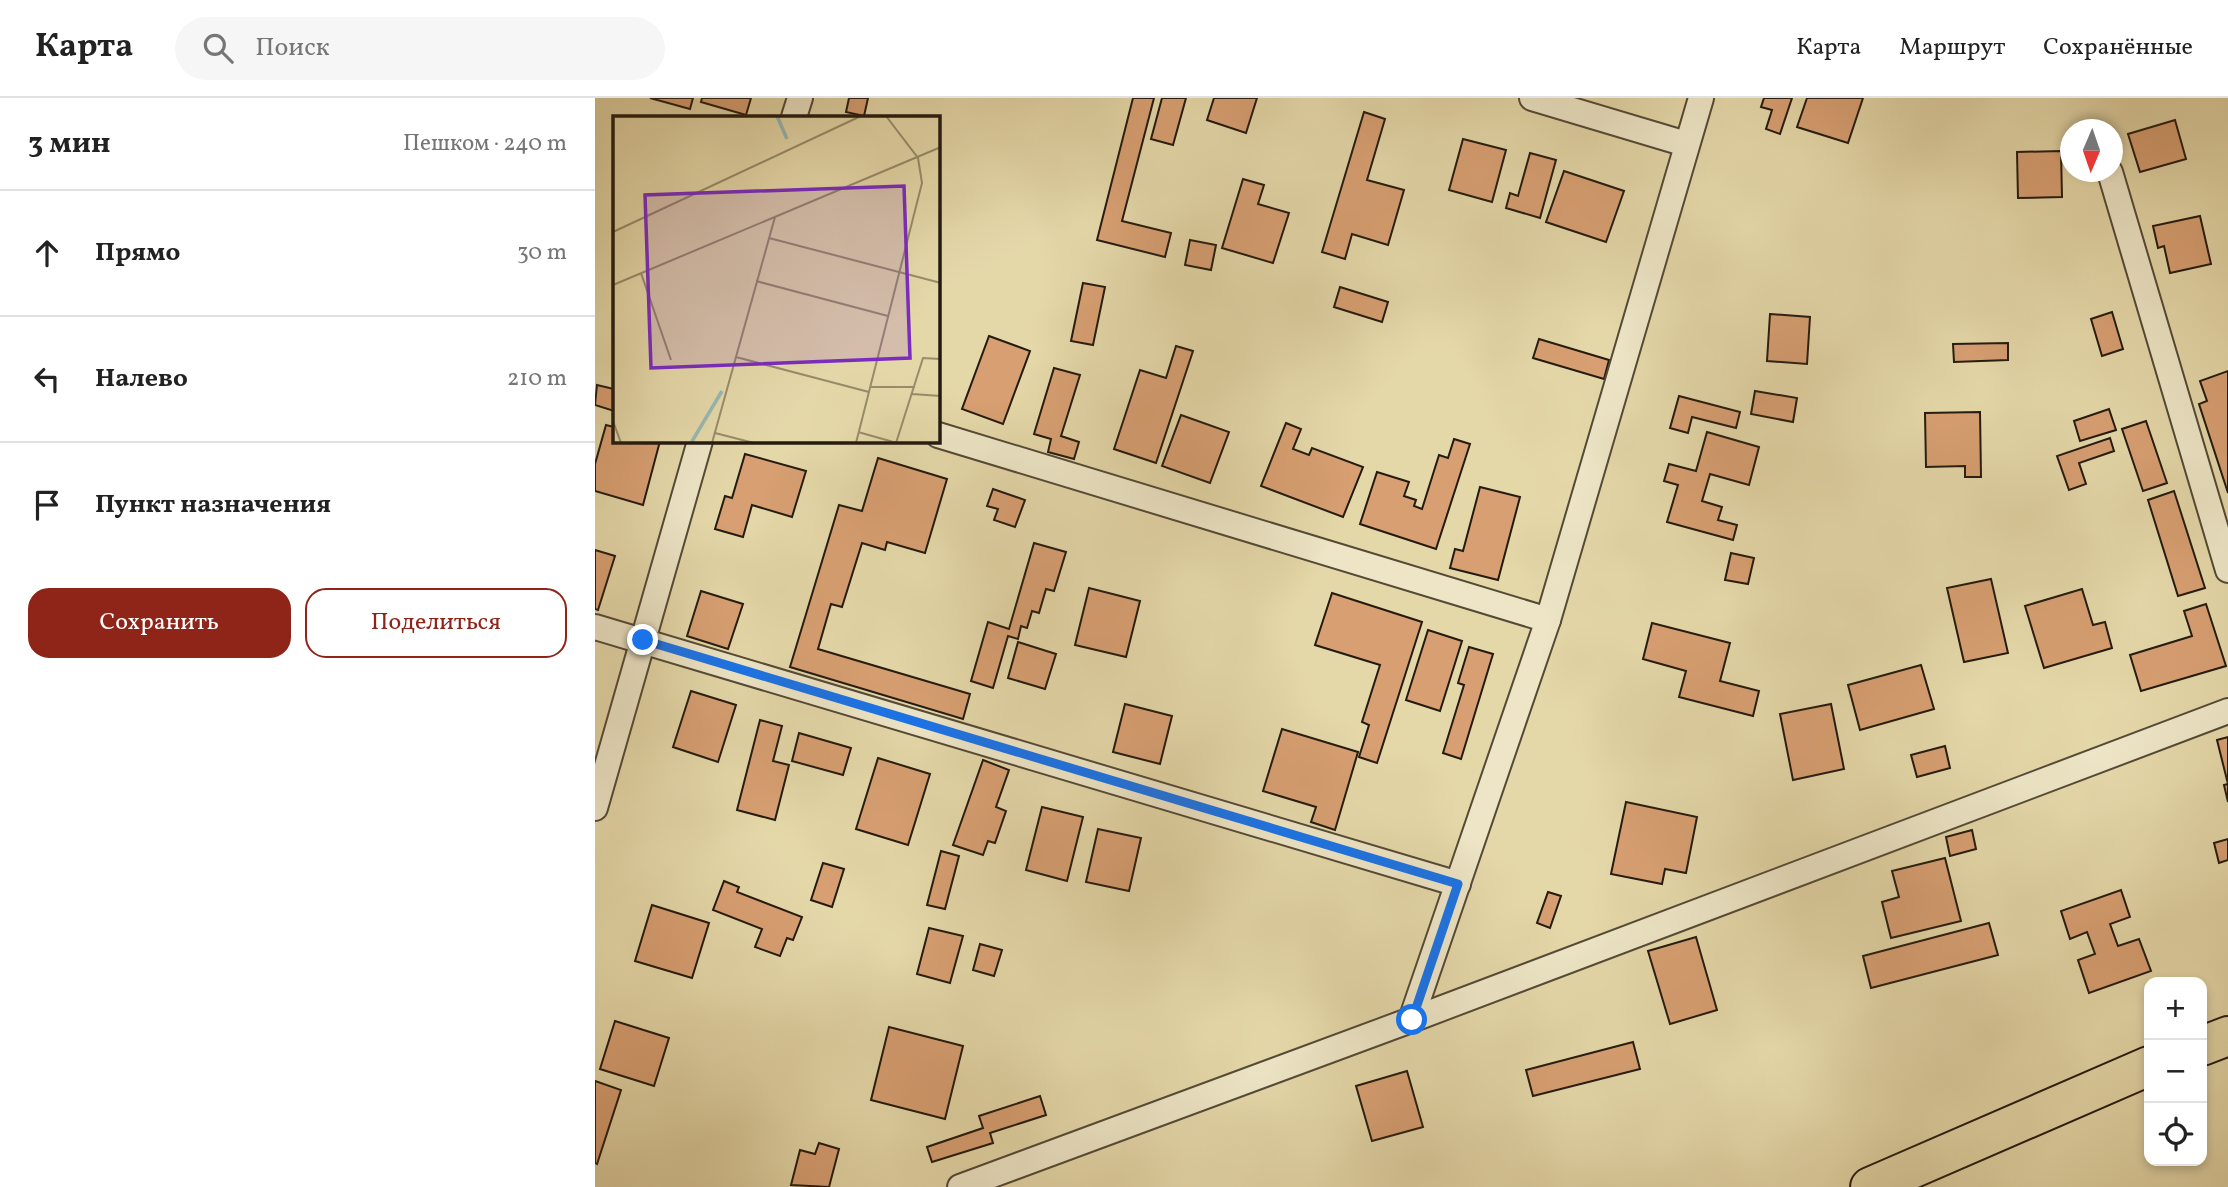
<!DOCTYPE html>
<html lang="ru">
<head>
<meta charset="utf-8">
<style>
	body { margin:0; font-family:Vollkorn,serif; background:#f6f6f6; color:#222 }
	.controls { position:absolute; right:21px; bottom:21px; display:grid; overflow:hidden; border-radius:14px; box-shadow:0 4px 10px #0003 }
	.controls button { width:63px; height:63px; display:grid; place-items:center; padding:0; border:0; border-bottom:2px solid #e0e0e0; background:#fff; color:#222; font:35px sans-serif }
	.compass { position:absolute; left:1465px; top:21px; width:63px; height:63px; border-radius:50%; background:#fff; box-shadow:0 4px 10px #0003; rotate:182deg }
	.stop { position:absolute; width:21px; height:21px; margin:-16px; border:5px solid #1a73e8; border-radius:50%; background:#fff }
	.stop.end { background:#1a73e8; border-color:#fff; box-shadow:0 2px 7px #0008 }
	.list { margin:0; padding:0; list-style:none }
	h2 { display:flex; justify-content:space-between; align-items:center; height:91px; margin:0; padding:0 28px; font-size:30px }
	h2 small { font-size:23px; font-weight:400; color:#767676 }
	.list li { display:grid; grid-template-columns:46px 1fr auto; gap:21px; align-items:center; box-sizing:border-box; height:126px; padding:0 28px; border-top:2px solid #e0e0e0 }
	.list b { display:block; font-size:26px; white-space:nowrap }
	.list em { font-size:23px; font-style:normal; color:#767676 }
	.actions { display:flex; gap:14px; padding:21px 28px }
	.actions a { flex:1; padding:16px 0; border:2px solid #8f2418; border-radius:21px; text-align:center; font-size:24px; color:#8f2418 }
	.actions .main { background:#8f2418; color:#fff }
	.icon { flex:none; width:38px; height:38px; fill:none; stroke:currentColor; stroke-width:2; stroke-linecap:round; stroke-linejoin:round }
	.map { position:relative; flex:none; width:1633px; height:1089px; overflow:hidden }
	header { display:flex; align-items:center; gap:42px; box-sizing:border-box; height:98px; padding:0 35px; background:#fff; border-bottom:2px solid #e0e0e0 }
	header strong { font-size:33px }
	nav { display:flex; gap:38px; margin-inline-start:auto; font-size:24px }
	.search { width:490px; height:63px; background:#f6f6f6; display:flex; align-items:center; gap:18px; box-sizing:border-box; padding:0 24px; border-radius:38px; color:#767676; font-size:26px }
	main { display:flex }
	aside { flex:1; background:#fff }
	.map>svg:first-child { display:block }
	.building { fill:#d79f72; stroke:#241b10; stroke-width:2 }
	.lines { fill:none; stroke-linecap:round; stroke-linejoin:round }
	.street-casing { stroke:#544a36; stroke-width:28 }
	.highway-casing { stroke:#241b10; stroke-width:42 }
	.street { stroke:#ede5c6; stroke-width:24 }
	.highway { stroke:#e4d7a8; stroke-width:38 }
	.route { stroke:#1a73e8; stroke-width:9 }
	.inset-river { fill:none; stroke:#98b7b2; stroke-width:3.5 }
	.inset-road { fill:none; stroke:#978c6b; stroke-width:2 }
	.view { fill:#7b2cbf; fill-opacity:0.15; stroke:#7b2cbf; stroke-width:3.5 }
	.inset-edge { fill:none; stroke:#241b10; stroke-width:3.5 }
</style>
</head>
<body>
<header>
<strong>Карта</strong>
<div class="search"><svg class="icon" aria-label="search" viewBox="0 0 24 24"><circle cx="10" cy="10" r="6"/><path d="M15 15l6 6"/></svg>Поиск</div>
<nav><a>Карта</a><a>Маршрут</a><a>Сохранённые</a></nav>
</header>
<main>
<aside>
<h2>3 мин<small>Пешком · 240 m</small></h2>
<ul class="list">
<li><svg class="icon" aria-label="ahead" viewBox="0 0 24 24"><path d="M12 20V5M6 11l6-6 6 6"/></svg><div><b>Прямо</b></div><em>30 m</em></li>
<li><svg class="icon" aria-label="left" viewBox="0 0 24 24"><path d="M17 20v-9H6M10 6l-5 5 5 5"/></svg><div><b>Налево</b></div><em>210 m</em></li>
<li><svg class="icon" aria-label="arrive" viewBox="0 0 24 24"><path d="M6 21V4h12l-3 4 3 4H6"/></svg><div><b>Пункт назначения</b></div></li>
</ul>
<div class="actions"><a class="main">Сохранить</a><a>Поделиться</a></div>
</aside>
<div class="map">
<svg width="1633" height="1089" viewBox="0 0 1633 1089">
	<rect width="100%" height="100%" fill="#e4d7a8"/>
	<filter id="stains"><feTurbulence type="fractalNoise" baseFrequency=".00286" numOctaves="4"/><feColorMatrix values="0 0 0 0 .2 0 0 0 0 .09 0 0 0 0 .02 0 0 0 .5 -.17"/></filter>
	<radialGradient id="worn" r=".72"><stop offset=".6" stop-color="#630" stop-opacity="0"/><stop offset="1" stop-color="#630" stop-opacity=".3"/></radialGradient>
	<!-- building -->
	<g class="building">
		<polygon points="55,0 98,0 95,11"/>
		<polygon points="107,0 156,0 151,17 106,4"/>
		<polygon points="254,0 273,0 269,18 251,14"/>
		<polygon points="538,0 559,0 527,123 576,135 570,159 502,142"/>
		<polygon points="567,0 591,0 578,47 556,41"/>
		<polygon points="619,0 662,0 651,35 612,22"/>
		<polygon points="1169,0 1197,0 1185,36 1171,31 1177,12 1166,9"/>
		<polygon points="1212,0 1268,0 1253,45 1202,29"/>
		<polygon points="769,14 790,21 772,82 809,92 793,147 757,136 750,161 727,154"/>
		<polygon points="1580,22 1591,61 1545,74 1533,36"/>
		<polygon points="868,41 911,52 897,104 854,92"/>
		<polygon points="1466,53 1467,99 1423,100 1422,54"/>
		<polygon points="935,55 961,62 945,120 911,110 915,95 923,98"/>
		<polygon points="969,73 1029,93 1011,144 951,124"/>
		<polygon points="648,81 669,87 663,106 694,115 678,165 627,150"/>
		<polygon points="1605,118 1616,166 1575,175 1569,148 1563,150 1558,128"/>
		<polygon points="595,142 621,147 616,172 590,167"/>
		<polygon points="488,185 510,189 498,247 476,243"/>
		<polygon points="745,189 793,204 787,224 739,209"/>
		<polygon points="1517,214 1528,251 1507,258 1496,221"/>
		<polygon points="1175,216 1215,219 1212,266 1172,263"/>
		<polygon points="394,238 435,253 408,326 367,311"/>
		<polygon points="944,241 1014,262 1009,281 938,260"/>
		<polygon points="1413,245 1413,262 1359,264 1358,246"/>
		<polygon points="581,248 598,253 561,365 519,351 545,272 571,280"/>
		<polygon points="459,270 485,277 466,338 484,344 479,361 453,354 456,341 439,336"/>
		<polygon points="1633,273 1633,395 1604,306 1612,303 1605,283"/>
		<polygon points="2,287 19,291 19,313 0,307"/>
		<polygon points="1160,293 1202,300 1198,324 1156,316"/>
		<polygon points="1084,298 1145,314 1141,330 1097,319 1093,335 1075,330"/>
		<polygon points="1514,311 1521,332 1485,343 1479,323"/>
		<polygon points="1385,314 1386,379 1370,379 1370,368 1331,369 1330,315"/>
		<polygon points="586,317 634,334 615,385 567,368"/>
		<polygon points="1551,323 1572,385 1548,393 1527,331"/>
		<polygon points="691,325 706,331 698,351 714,357 717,350 768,369 748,419 666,388"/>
		<polygon points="11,327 19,329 19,343 65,343 48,407 0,393 0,366"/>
		<polygon points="1112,334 1164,349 1154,387 1115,376 1107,403 1127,409 1123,422 1142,427 1138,442 1072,424 1083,387 1069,383 1074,366 1101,373"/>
		<polygon points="1515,340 1519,353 1484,365 1491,386 1474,392 1462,358"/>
		<polygon points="859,341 875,346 841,451 765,426 782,374 814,384 809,398 821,402 819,408 827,411 844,357 853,360"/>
		<polygon points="150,356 211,373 197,419 157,407 148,439 120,431 130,398 137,400"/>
		<polygon points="283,360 352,381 330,455 292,444 290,452 267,445 247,509 236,506 223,551 375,596 368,621 195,569 244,407 267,413"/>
		<polygon points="885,389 925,399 903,482 855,470 860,451 868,453"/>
		<polygon points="398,391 430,402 420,429 399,422 403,411 392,408"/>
		<polygon points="1579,393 1610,490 1583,498 1553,402"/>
		<polygon points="439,445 471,454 459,493 451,491 444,515 437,513 432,530 426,528 423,541 413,538 398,590 376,583 393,524 414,531"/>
		<polygon points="0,452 20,458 3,512 0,511"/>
		<polygon points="1136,455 1159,460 1153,486 1130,482"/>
		<polygon points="1396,481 1413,555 1369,564 1352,490"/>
		<polygon points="494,490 545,503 531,559 480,547"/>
		<polygon points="1487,491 1498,527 1510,524 1517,550 1449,570 1430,508"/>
		<polygon points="106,493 148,506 133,551 92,538"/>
		<polygon points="737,495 827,524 782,665 764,659 774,627 767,624 785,567 720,547"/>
		<polygon points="1611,506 1631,568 1546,593 1535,557 1597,538 1589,513"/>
		<polygon points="1057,525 1135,545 1125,583 1164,593 1158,618 1084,599 1091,573 1048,561"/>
		<polygon points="833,532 867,543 845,613 811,602"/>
		<polygon points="423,544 461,556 450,591 413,580"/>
		<polygon points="874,549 898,556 866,661 848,655 869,587 863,585"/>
		<polygon points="1326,567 1339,611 1265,632 1253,587"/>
		<polygon points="96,593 141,607 123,664 78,649"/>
		<polygon points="530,606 577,618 565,666 518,654"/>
		<polygon points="1236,606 1249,671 1198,682 1185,616"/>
		<polygon points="165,622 187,628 178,663 194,667 180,722 142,712"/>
		<polygon points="687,631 763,654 740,732 716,724 721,709 668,693"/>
		<polygon points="204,635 256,650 248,677 197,663"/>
		<polygon points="1633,639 1633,704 1629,687 1633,686 1622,642"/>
		<polygon points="1350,648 1355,670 1322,679 1316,657"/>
		<polygon points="283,660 335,676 313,747 261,731"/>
		<polygon points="388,662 414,672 401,709 411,713 400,745 393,743 388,757 358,747"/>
		<polygon points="1031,704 1102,719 1091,775 1070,771 1067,786 1016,776"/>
		<polygon points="447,709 488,719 472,783 431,772"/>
		<polygon points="503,731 546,740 534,793 491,784"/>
		<polygon points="1377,732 1381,751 1355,758 1351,739"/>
		<polygon points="1633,741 1633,762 1624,765 1619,745"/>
		<polygon points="346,753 364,758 350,811 332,807"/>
		<polygon points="1350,760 1366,823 1296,840 1287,804 1304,799 1297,773"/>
		<polygon points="228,765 249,771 237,809 216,802"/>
		<polygon points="129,783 144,789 142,794 207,819 198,842 192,840 185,858 160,849 167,831 118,812"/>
		<polygon points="1526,792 1535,819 1515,826 1523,848 1544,841 1556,873 1494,895 1483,862 1500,856 1492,834 1475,841 1466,813"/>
		<polygon points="953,794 966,798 955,830 942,825"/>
		<polygon points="57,807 114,825 97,880 40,863"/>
		<polygon points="1394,825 1403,857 1276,890 1268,858"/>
		<polygon points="334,830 368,838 355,885 322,876"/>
		<polygon points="1101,839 1122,912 1075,926 1053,853"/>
		<polygon points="385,846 407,852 399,878 378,872"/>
		<polygon points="20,923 74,940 59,988 5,971"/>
		<polygon points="294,929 368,948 350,1021 276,1002"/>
		<polygon points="1038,944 1045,971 938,998 931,972"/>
		<polygon points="812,973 828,1029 777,1043 761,988"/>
		<polygon points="0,983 26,992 2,1066 0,1065"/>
		<polygon points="445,998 451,1017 395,1035 398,1045 337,1064 332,1049 388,1030 384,1018"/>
		<polygon points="224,1045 244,1051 234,1089 196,1087 205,1052 220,1056"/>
	</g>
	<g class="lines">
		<!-- street casing -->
		<g class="street-casing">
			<g id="street">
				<polyline points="937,0 1091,46"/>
				<polyline points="199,19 205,0"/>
				<polyline points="1515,74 1633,472"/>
				<polyline points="343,337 953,522"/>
				<polyline points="0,529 863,786"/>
				<polyline points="0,710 105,343"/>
				<polyline points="816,922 953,522 1106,0"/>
				<polyline points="365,1089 816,922 1633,613"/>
			</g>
		</g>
		<!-- highway casing -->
		<g class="highway-casing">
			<g id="highway">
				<polyline points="1607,948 1633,938"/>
				<polyline points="1275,1089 1554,968"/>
			</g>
		</g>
		<!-- street -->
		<use href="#street" class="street"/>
		<!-- highway -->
		<use href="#highway" class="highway"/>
	</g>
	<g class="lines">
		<!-- route -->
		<polyline class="route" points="48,542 863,786 817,922"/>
	</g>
	<!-- overview -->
	<g transform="translate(18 18)">
		<rect width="327" height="327" fill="#e4d7a8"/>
		<path class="inset-river" d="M 164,0 L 174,23M 78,327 L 109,275"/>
		<path class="inset-road" d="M 0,116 L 248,0M 156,122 L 328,167M 28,157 L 58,244M 143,165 L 275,200M 0,169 L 328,31M 123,241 L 256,276M 257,271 L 302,271M 299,278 L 328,280M 0,305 L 8,327M 245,316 L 284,327M 102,317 L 141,327M 99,327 L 162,101M 243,327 L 309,67 L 305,42 L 273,0M 283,327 L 310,242 L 328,243"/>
		<path class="view" d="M 291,70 L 297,242 L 38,252 L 32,79 Z"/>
		<rect width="327" height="327" class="inset-edge"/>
	</g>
	<rect width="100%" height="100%" filter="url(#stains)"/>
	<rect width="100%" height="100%" fill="url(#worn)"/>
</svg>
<div class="controls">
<button>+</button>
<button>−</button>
<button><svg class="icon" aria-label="locate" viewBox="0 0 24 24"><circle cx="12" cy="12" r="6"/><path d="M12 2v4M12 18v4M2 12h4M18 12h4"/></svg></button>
</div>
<svg class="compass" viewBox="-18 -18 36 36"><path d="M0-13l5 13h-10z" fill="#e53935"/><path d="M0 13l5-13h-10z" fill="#767676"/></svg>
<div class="stop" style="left:817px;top:922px"></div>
<div class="stop end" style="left:48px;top:542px"></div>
</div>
</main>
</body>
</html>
